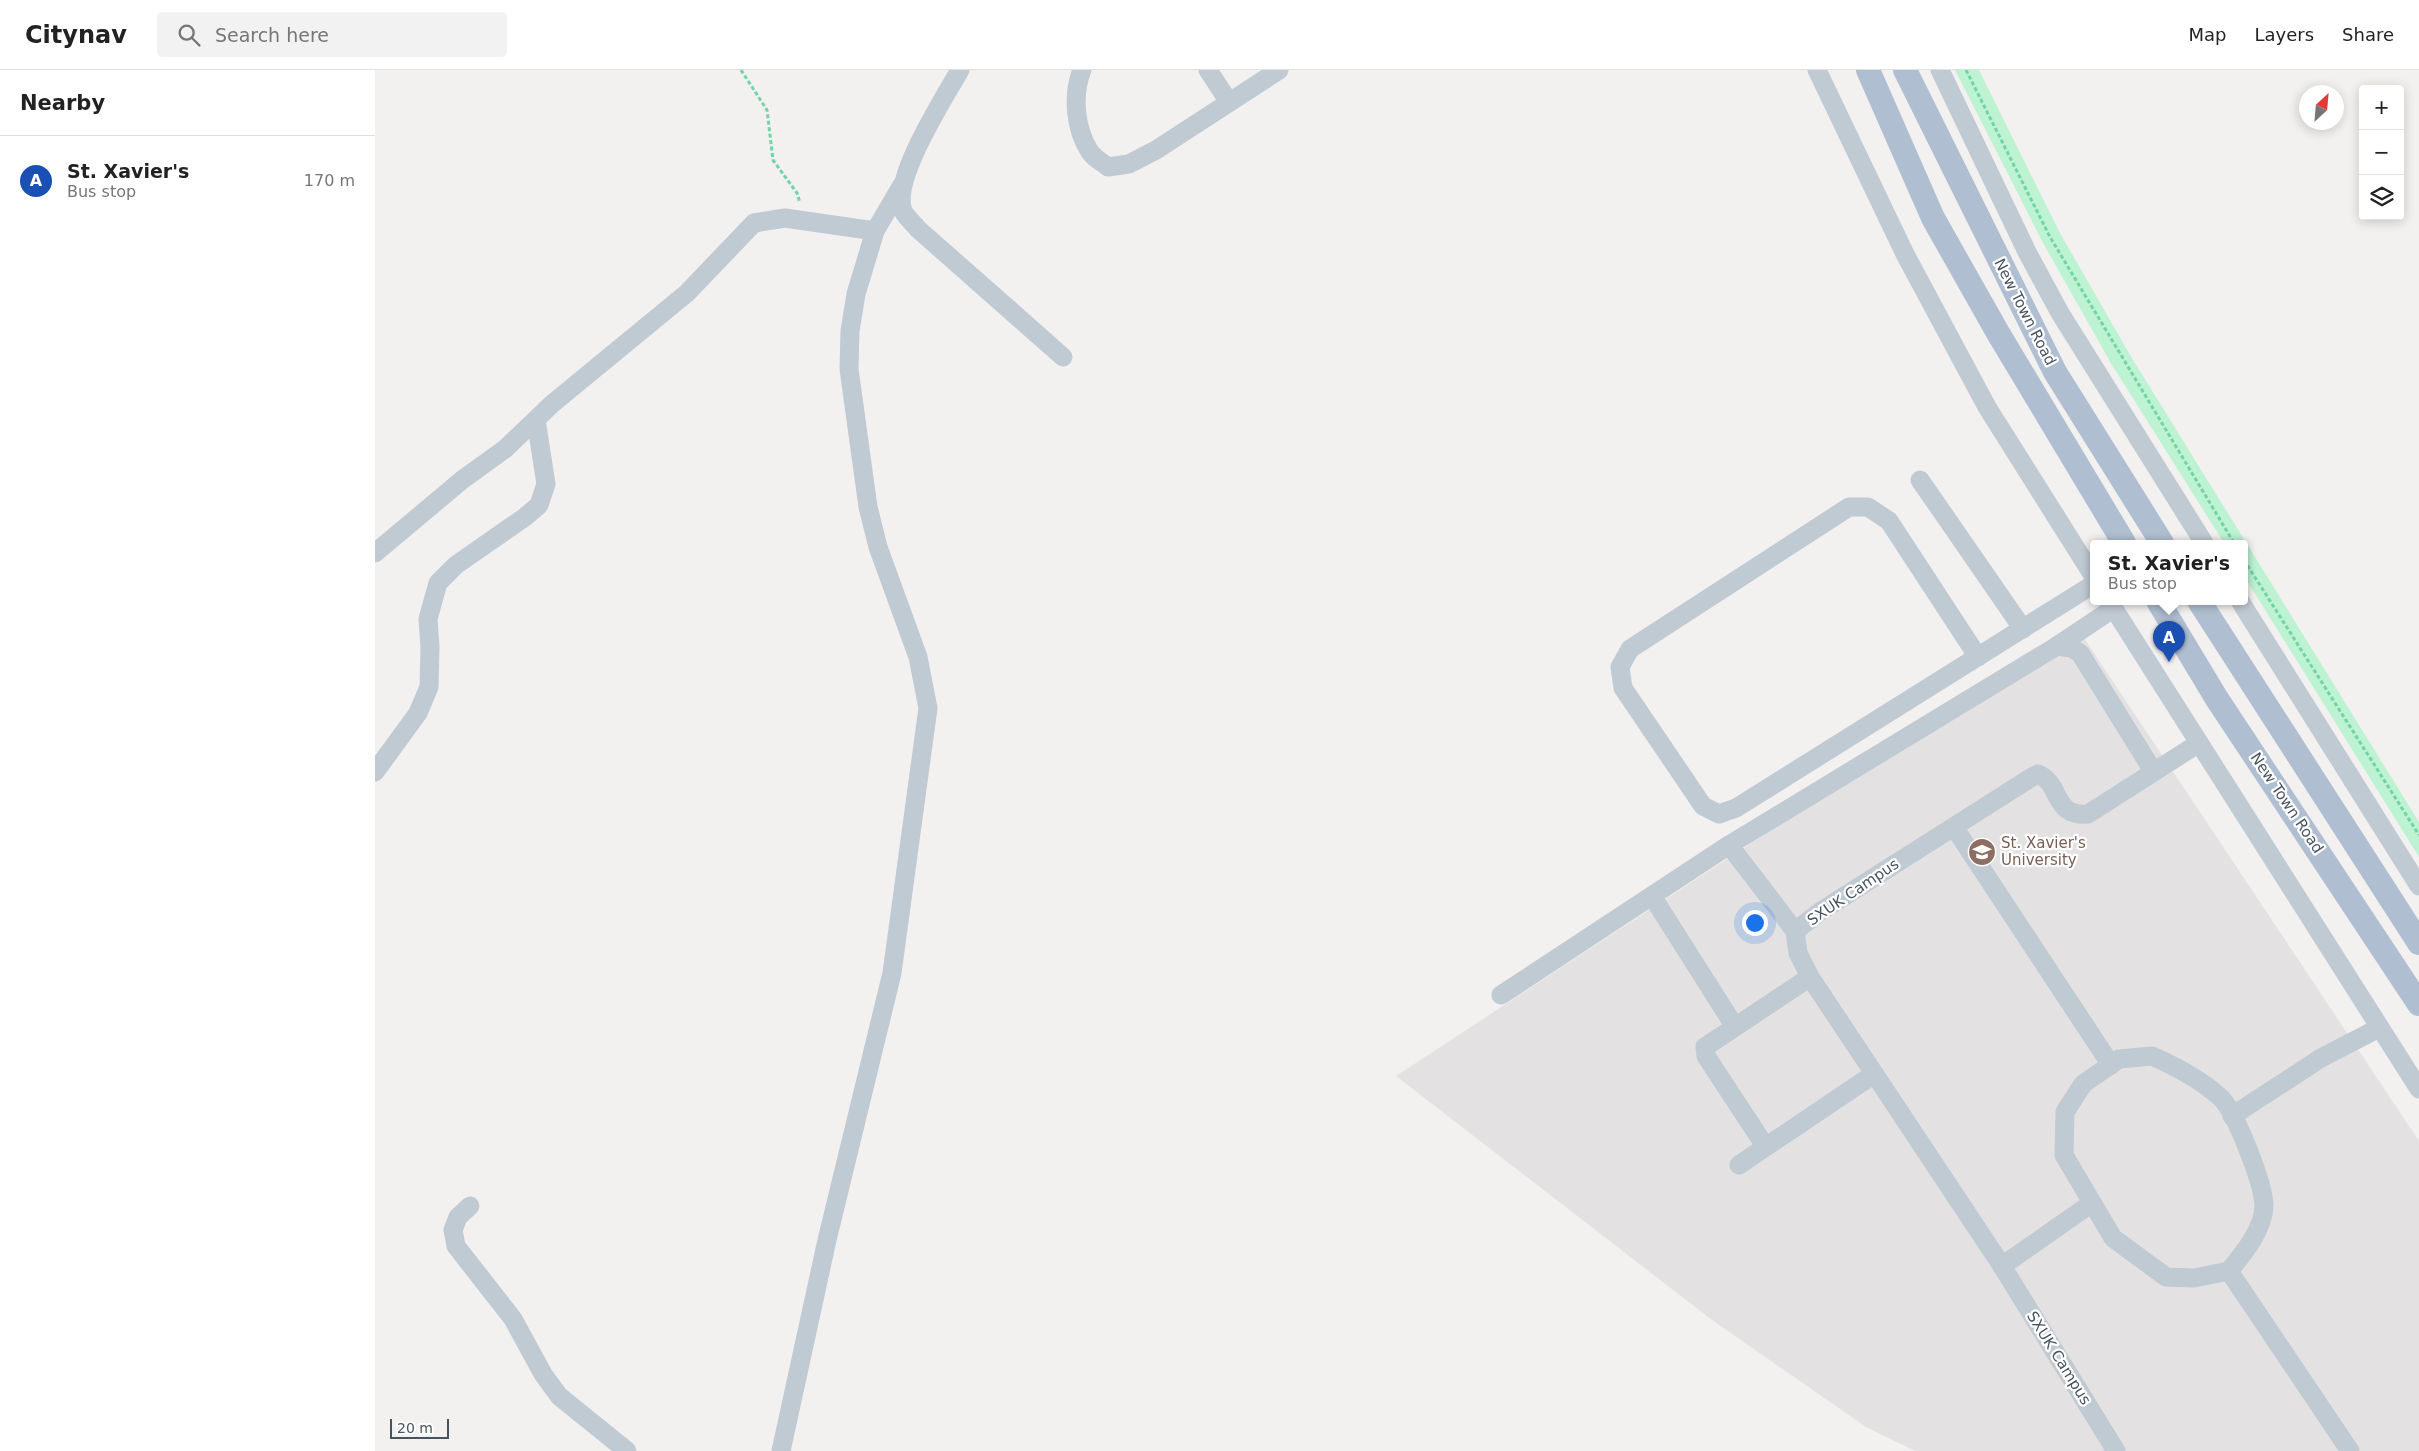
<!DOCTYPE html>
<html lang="en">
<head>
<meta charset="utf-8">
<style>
	body { margin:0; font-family:"DejaVu Sans",sans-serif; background:#f2f2f2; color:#222 }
	.controls { position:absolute; right:15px; top:15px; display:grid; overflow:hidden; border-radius:5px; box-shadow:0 2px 12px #0003 }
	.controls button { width:45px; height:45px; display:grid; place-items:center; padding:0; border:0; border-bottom:1px solid #e0e0e0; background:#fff; color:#222; font:25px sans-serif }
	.compass { position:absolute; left:1924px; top:15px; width:45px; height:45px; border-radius:50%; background:#fff; box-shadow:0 2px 12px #0003; rotate:26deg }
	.scale { position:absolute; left:15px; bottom:12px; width:59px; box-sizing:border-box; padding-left:5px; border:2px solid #47535f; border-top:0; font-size:14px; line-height:18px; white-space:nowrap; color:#47535f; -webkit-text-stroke:4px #fff; paint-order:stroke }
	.you { position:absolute; left:1379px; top:852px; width:18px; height:18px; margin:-12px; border:4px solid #fff; border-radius:50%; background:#1a73e8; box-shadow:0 0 0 8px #1a73e833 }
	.badge { display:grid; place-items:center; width:32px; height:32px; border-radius:50%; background:#b45309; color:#fff; font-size:16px; font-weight:700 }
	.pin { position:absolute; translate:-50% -41px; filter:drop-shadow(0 1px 2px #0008) }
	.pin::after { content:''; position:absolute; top:26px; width:18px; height:15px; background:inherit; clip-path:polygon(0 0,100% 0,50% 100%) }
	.popup { position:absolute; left:1715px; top:470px; width:158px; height:65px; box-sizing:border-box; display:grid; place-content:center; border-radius:5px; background:#fff; filter:drop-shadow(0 1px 4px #0005); font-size:16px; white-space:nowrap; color:#767676 }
	.popup b { font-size:19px; color:#222 }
	.popup::after { content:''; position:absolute; left:50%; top:100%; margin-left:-10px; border:10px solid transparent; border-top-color:#fff }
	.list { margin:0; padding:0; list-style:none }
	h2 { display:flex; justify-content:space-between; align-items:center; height:65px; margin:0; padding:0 20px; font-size:21px }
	h2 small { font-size:16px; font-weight:400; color:#767676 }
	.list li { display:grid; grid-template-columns:32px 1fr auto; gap:15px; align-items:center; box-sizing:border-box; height:90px; padding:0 20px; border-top:1px solid #e0e0e0 }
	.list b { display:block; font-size:19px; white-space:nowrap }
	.list p { margin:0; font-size:16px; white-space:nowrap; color:#767676 }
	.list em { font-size:16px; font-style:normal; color:#767676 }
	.icon { flex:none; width:28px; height:28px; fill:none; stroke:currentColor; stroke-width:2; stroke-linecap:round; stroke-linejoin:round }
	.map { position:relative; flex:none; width:2044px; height:1381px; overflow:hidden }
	header { display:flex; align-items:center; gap:30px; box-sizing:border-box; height:70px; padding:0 25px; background:#fff; border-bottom:1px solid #e0e0e0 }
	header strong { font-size:24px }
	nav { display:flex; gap:28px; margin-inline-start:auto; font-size:18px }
	.search { width:350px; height:45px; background:#f2f2f2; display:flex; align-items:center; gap:12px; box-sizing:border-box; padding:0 18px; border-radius:5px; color:#767676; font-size:19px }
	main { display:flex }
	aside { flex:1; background:#fff }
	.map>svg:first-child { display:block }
	.education { fill:#e4e1e2 }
	.green { fill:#bdf3d3 }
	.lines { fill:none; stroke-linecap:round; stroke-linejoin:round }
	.path { stroke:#72d3a6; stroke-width:3; stroke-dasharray:4 2.5; stroke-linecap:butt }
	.minor { stroke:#c0cad3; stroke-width:19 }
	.major { stroke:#afbfd1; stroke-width:24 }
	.labels { text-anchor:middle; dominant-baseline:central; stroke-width:4.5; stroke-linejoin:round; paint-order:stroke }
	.street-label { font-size:15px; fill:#47535f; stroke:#fff }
	.education-label { font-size:15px; fill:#785e54; stroke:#fff; text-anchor:start }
</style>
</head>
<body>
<header>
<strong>Citynav</strong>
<div class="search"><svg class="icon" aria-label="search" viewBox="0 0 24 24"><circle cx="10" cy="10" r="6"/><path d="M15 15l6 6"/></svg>Search here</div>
<nav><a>Map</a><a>Layers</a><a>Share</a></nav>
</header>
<main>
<aside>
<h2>Nearby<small></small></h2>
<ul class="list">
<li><span class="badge" style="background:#1a4fb4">A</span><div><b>St. Xavier's</b><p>Bus stop</p></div><em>170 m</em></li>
</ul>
</aside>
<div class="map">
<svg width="2044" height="1381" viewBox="0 0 2044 1381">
	<rect width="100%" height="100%" fill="#f3f0f0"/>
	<!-- education -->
	<polygon class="education" points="1703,559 2044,1071 2044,1381 1540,1381 1491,1357 1337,1250 1021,1006"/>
	<!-- green -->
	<polygon class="green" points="1580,0 1604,0 1685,163 1755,285 2044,752 2044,787 1869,506 1869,473 1849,473 1737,295 1668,173"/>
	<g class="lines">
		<!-- path -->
		<g class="path">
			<polyline points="366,0 392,40 398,90 422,123 425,133"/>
			<polyline points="1591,0 1675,167 1859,473"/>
			<polyline points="1869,490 2044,765"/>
		</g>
		<!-- minor -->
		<g class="minor">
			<path d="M 585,0 C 569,28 516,110 528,141 C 531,147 539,154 543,159 L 688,287"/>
			<path d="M 707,0 C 697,25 700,59 715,82 C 719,88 728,93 733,97 L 754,94 L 781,80 L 904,0"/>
			<polyline points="833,0 854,32"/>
			<polyline points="1442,0 1530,184 1612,337 1719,507"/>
			<polyline points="1565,0 1652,182 1685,243 1829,473"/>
			<polyline points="1545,410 1648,559"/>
			<polyline points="0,483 87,410 130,379 177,334 312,223 379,153 410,148 500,161"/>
			<polyline points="1734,531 2044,1019"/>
			<polyline points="1865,531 2044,816"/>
			<polyline points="1682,576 1739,538"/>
			<polyline points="1603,587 1514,451 1493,437 1474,437 1255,579 1245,597 1248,618 1328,736 1344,744 1361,738 1719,514"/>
			<polyline points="0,702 43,643 54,617 55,577 53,549 63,513 81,495 150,447 164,435 171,414 161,350"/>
			<polyline points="1579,757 1736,995"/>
			<polyline points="1354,775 1420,861"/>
			<polyline points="1277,826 1360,957"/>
			<polyline points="1126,925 1354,775 1682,576 1696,578 1705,583 1778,701"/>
			<path d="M 1777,986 C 1802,997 1825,1009 1845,1027 C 1861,1042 1888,1113 1889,1135 C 1889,1159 1868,1184 1854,1201 L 1819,1208 L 1791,1207 L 1738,1168 L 1689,1085 L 1690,1042 L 1708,1014 L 1744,989 Z"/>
			<polyline points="1857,1046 1946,988 2004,958"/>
			<polyline points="1390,1076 1331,986 1330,977 1435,907"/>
			<polyline points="1364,1095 1499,1004"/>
			<polyline points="1717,1133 1627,1196 1741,1381"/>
			<polyline points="95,1136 83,1147 78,1160 81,1176 138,1249 168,1304 184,1326 252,1381"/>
			<path d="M 1627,1196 L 1435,907 L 1423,883 L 1420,861 L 1446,841 L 1657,707 L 1663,704 C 1687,714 1677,747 1713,744 L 1824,673"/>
			<polyline points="1854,1201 1975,1381"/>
			<polyline points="406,1381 452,1170 517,903 553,638 543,587 503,477 493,437 474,299 475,261 481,224 500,161 527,115"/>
		</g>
		<!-- major -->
		<g class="major">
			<polyline points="1493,0 1558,148 1623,263 1749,473"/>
			<polyline points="1530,0 1680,302 1787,473"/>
			<polyline points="1783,531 1842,629 2044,934"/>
			<polyline points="1824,531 2044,873"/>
		</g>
	</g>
	<!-- icons -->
	<defs>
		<g id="university-disc" transform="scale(1.4375)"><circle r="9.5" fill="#8d6e63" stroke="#fff"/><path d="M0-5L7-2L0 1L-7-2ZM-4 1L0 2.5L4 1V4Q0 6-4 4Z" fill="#fff"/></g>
	</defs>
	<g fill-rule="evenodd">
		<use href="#university-disc" x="1607" y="782"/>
	</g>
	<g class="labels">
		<!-- street labels -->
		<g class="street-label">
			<text transform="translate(1650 242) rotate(63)">New Town Road</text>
			<text transform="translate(1912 733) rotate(56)">New Town Road</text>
			<text transform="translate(1478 822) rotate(-34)">SXUK Campus</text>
			<text transform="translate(1684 1288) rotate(58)">SXUK Campus</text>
		</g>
		<!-- education labels -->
		<g class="education-label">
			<text x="1626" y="773">St. Xavier's<tspan x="1626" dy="17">University</tspan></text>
		</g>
	</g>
</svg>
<div class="controls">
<button>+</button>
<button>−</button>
<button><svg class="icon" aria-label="layers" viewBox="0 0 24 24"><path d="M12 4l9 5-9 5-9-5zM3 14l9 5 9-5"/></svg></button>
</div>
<svg class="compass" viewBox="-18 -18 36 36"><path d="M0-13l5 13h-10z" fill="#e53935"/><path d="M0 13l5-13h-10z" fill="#767676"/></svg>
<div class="scale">20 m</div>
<div class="you"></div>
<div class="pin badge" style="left:1794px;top:592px;background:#1a4fb4">A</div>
<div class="popup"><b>St. Xavier's</b>Bus stop</div>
</div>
</main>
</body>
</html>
